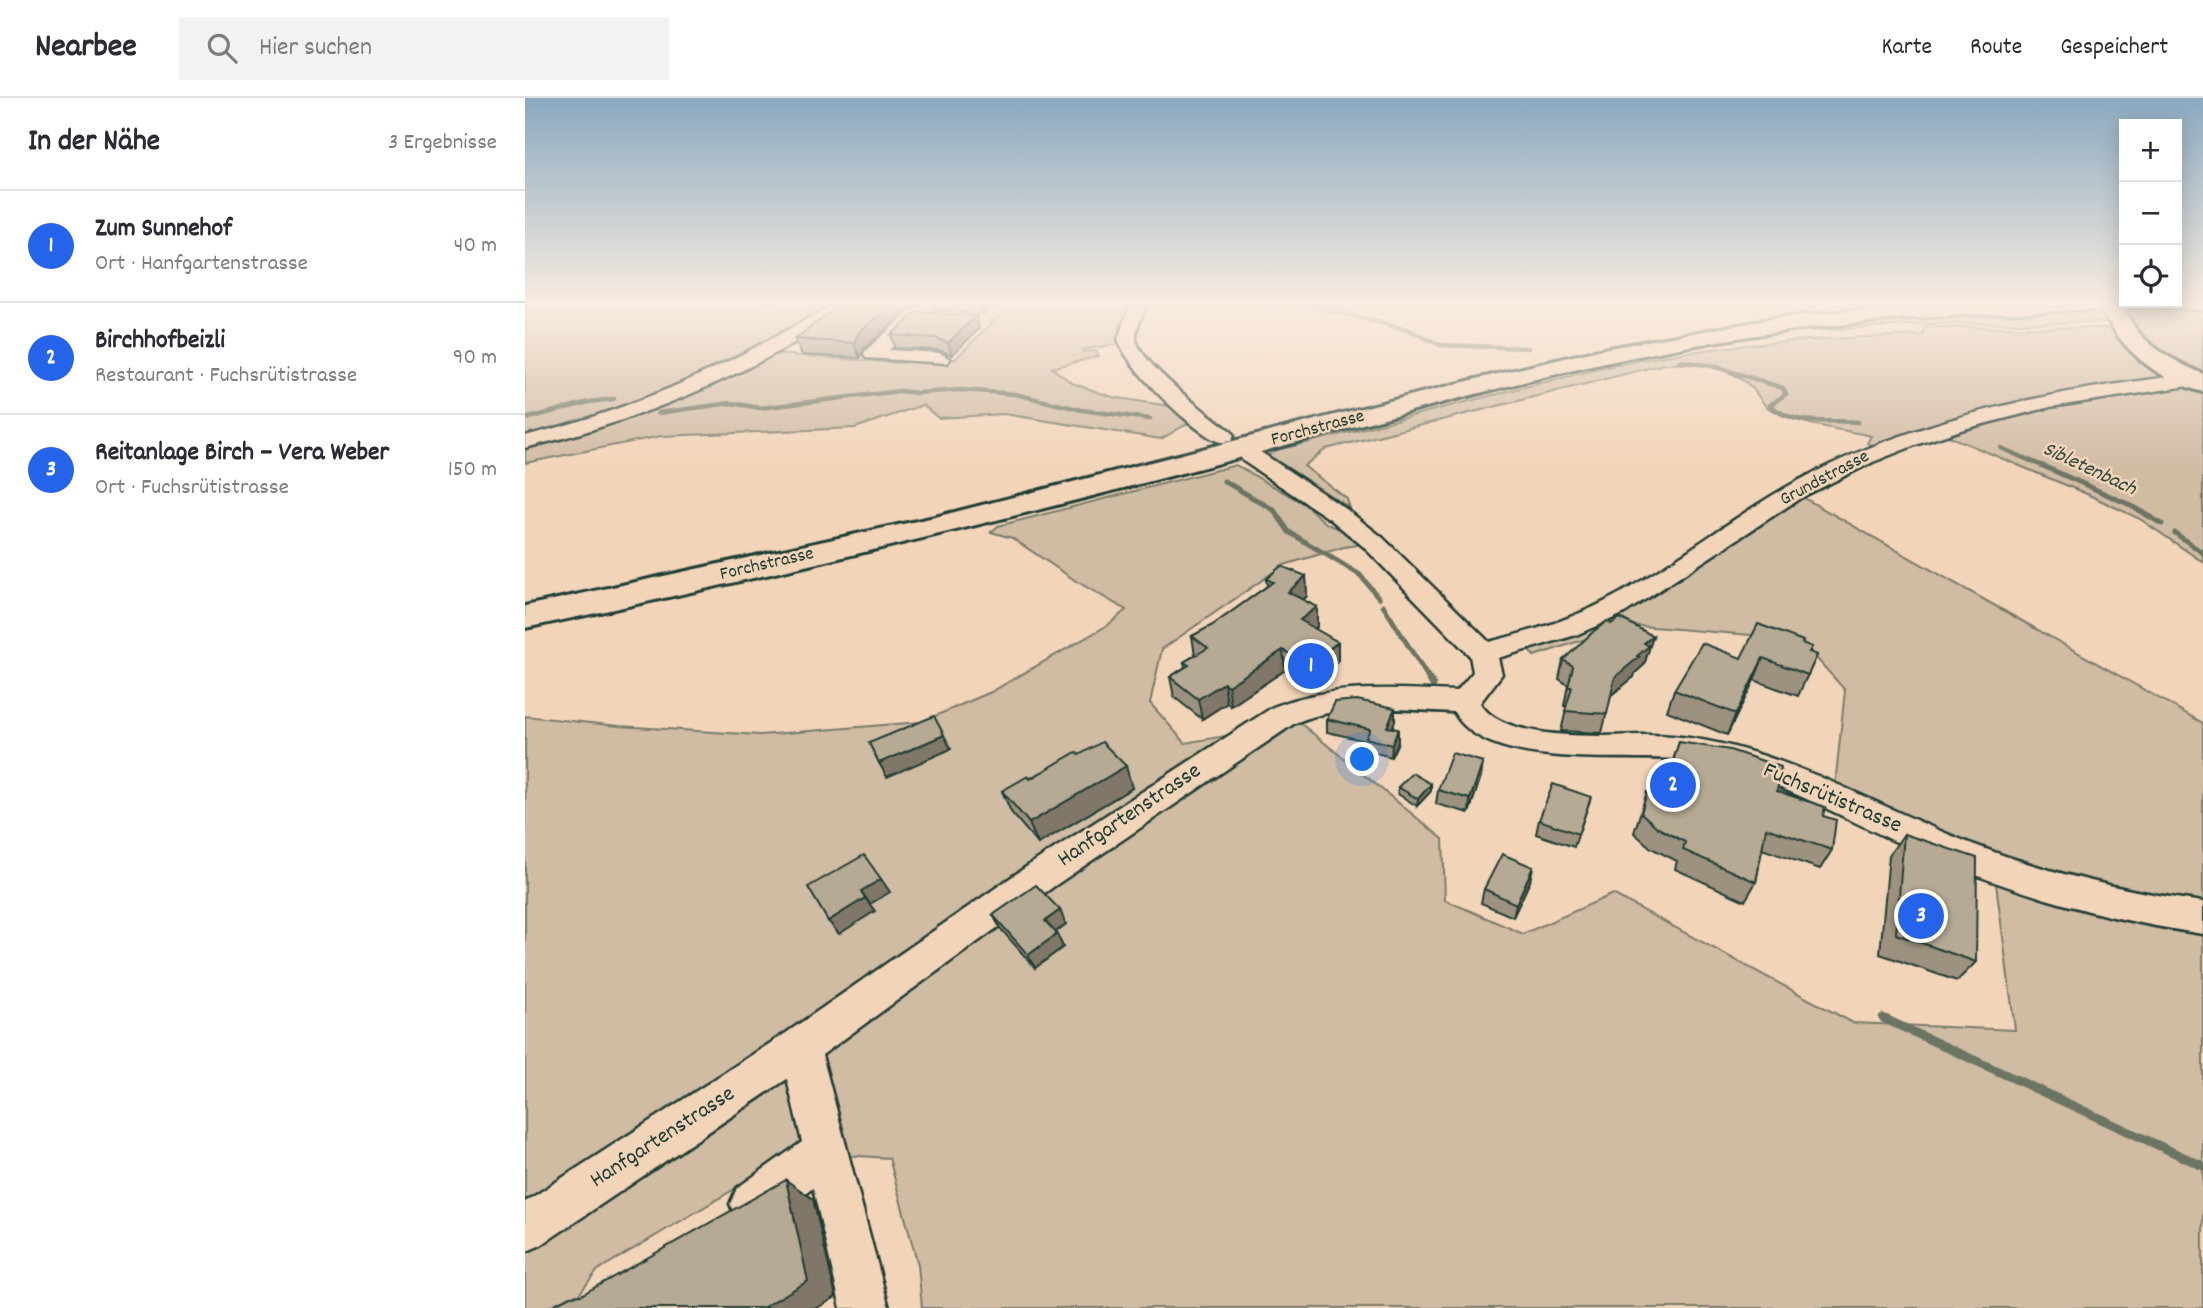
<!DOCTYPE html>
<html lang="de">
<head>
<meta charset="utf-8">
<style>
	body { margin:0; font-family:Dekko,sans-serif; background:#f2f2f3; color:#2b2b33 }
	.controls { position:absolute; right:21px; top:21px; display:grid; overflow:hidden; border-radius:0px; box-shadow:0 4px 18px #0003 }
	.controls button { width:63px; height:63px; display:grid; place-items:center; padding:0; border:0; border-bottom:2px solid #e1e1e2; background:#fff; color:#2b2b33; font:35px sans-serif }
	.you { position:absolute; left:838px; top:662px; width:24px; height:24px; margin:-18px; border:5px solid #fff; border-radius:50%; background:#1a73e8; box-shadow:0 0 0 10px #1a73e833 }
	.badge { display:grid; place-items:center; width:46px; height:46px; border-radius:50%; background:#2563eb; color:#fff; font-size:23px; font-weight:700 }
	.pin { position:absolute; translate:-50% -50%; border:4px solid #fff; box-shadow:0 2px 7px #0006 }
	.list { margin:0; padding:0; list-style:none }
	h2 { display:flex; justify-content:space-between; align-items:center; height:91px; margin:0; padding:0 28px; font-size:30px }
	h2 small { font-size:23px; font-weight:400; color:#7c7c81 }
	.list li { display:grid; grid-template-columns:46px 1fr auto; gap:21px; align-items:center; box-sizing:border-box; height:112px; padding:0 28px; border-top:2px solid #e1e1e2 }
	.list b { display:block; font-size:26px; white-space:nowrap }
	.list p { margin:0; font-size:23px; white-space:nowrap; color:#7c7c81 }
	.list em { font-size:23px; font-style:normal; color:#7c7c81 }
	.icon { flex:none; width:38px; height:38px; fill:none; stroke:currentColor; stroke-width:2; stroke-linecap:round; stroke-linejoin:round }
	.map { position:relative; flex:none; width:1678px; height:1210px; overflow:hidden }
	header { display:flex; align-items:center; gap:42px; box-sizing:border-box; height:98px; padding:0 35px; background:#fff; border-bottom:2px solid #e1e1e2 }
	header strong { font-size:33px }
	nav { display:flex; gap:38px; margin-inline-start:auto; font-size:24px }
	.search { width:490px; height:63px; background:#f2f2f3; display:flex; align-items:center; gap:18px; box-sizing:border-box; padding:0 24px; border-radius:0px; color:#7c7c81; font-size:26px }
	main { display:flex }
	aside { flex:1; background:#fff }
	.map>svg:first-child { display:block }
	.green { fill:#d0bba3; stroke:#787c6c; stroke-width:2 }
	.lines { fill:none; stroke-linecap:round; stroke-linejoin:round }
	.stream-far3 { stroke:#6c7464; stroke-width:4.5 }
	.stream-far2 { stroke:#6c7464; stroke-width:5 }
	.stream-far1 { stroke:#6c7464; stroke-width:7 }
	.stream { stroke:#6c7464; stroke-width:9 }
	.minor-casing { stroke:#1f3d34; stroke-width:5 }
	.major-casing { stroke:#1f3d34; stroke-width:6 }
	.highway-casing { stroke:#1f3d34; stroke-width:6 }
	.minor { fill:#f2d4b9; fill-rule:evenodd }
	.major { fill:#f2d4b9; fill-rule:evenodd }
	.highway { fill:#f2d4b9; fill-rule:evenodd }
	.major-bridge-casing { stroke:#1f3d34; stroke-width:29; stroke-linecap:butt }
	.major-bridge { stroke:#f2d4b9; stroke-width:25 }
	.wall { fill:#9d927f; stroke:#1f3d34; stroke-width:2 }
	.shaded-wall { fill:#807768; stroke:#1f3d34; stroke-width:2 }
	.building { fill:#b7aa94; stroke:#1f3d34; stroke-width:2 }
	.labels { text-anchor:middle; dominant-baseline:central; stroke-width:5; stroke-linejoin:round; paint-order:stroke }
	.far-street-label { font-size:19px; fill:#1f3d34; stroke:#f2d4b9 }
	.far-water-label { font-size:21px; font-style:italic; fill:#324b40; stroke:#f2d4b9 }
	.street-label { font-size:23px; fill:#1f3d34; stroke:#f2d4b9 }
</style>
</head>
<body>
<header>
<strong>Nearbee</strong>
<div class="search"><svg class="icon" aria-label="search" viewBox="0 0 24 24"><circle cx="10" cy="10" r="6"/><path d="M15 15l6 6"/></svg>Hier suchen</div>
<nav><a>Karte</a><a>Route</a><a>Gespeichert</a></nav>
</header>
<main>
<aside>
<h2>In der Nähe<small>3 Ergebnisse</small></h2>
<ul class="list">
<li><span class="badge">1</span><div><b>Zum Sunnehof</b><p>Ort · Hanfgartenstrasse</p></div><em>40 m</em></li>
<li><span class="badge">2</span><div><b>Birchhofbeizli</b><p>Restaurant · Fuchsrütistrasse</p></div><em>90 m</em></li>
<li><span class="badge">3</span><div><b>Reitanlage Birch – Vera Weber</b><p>Ort · Fuchsrütistrasse</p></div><em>150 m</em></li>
</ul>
</aside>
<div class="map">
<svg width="1678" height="1210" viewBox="0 0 1678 1210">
	<rect width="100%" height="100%" fill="#f2d4b9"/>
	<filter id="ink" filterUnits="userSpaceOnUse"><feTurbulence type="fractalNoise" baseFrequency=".0143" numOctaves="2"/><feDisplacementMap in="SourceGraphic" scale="14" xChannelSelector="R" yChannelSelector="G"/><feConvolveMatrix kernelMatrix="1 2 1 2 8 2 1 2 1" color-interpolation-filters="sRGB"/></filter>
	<g filter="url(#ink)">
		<!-- green -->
		<g class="green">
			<polygon points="0,204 325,204 237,255 372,265 430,261 488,204 615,204 602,244 557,252 558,254 571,253 574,258 527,270 547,285 587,299 650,309 665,324 636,341 479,316 413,320 398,307 330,330 136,338 0,365"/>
			<path d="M 1589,205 L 1678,205 L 1678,464 L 1615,421 L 1562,396 L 1409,332 L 1355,351 L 1342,345 L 1346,338 C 1313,330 1275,328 1245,311 C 1237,307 1234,297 1227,290 C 1205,267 1170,265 1140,266 L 801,351 L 779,368 L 822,401 L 825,410 L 743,357 L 752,352 C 869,324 985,290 1102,265 C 1198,245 1300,240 1398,237 L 1400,229 L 1596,230 Z"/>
			<polygon points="1575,211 1583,224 1402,226 1285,233 1403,219"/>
			<polygon points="711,367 779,406 802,426 830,437 839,446 819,449 759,467 637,551 625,605 660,645 775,625 918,741 920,802 998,836 1088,796 1328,925 1490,932 1470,778 1310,688 1320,592 1274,541 1103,527 1009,558 995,544 1028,535 1270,395 1678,625 1678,1210 397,1210 393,1167 364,1060 272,1054 73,1172 43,1210 0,1210 0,618 94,628 235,637 396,624 466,594 583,527 601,512 551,483 487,440 466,434 473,428"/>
		</g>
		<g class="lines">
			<!-- stream-far3 -->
			<g class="stream-far3">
				<polyline points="772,204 884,232 915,247 1003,250"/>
				<path d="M 1154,263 L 1188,268 L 1258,290 L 1261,296 L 1245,307 C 1270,330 1302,321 1333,324"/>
				<polyline points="133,315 206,305 235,310 375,293 392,295 436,292 490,296 557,312 625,321"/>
				<polyline points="0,321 64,304 89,301"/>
				<polyline points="1476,350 1520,369"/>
			</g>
			<!-- stream-far2 -->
			<g class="stream-far2">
				<polyline points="1516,367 1603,406 1637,426"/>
				<polyline points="699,383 749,412 764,434 835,477 854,500"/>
				<polyline points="1650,435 1678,455"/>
				<polyline points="858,507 904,581"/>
			</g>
			<!-- stream-far1 -->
			<polyline class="stream-far1" points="903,579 908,587"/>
			<!-- stream -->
			<polyline class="stream" points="1358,920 1678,1068"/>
			<!-- minor casing -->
			<g class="minor-casing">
				<g id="minor">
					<path d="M 312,204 L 333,204 C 320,219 296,229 279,239 C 191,291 99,326 0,350 L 0,338 C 119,309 207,265 312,204 Z"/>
					<polygon points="396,204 415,204 364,252 415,255 425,261 422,265 341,260 339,256 341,252"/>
					<path d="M 606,204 L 623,204 C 619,215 610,229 611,241 C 615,266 684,317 706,333 L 709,338 L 706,343 C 700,344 695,345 690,342 C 663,328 602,270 593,241 Z"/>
					<path d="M 1669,276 L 1676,278 L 1676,286 L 1525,309 L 1439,331 L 1393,346 L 1348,364 L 1277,399 L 1098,516 L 1051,537 L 973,560 L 977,576 L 955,605 C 978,644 1078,638 1117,637 C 1232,635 1338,703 1442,744 C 1519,774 1597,793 1678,804 L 1678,836 C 1574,821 1476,791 1380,748 C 1312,717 1244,677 1170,663 C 1111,653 963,677 929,614 C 876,612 820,604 770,625 L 528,789 L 297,957 L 364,1210 L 316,1210 L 288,1090 L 244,1122 L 228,1129 L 212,1122 L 205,1106 L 212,1090 L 277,1044 L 262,981 L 16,1147 L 0,1154 L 0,1104 L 261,935 L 504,767 L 748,609 C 809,585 869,591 932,593 L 948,574 L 945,558 L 839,449 L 805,421 L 718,363 L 715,358 L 718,353 L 734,353 L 821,411 L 857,439 L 964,544 C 1003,534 1042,523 1079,504 C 1151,467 1213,413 1286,376 C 1406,316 1537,291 1669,276 Z"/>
				</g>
			</g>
			<!-- major casing -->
			<g class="major-casing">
				<path id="major" d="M 1590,206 L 1598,208 C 1603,216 1606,225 1612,233 C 1629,253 1654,265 1678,276 L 1678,294 C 1636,283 1595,253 1579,213 L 1582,208 Z"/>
			</g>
			<!-- highway casing -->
			<g class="highway-casing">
				<g id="highway">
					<path d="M 1413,204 L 1605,205 L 1602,209 L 1594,211 C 1460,214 1326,221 1194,243 C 1003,275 817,334 630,382 C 421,436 211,486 0,530 L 0,508 L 410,419 L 947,282 L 1078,251 L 1252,220 Z"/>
					<polygon points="1678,204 1678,212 1644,210 1641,205"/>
				</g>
			</g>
			<!-- minor -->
			<use href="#minor" class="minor"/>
			<!-- major -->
			<use href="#major" class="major"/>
			<!-- highway -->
			<use href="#highway" class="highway"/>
			<!-- major-bridge casing -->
			<g class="major-bridge-casing">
				<polyline id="major-bridge" points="1589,204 1590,213"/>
			</g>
			<!-- major-bridge -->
			<use href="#major-bridge" class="major-bridge"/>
		</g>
		<!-- wall -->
		<g class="wall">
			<polygon points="409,204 470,204 458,216 411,212"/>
			<polygon points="328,206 339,250 335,260 277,257 270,241"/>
			<polygon points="451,218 454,231 427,257 415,252 370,250 366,237"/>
			<polygon points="781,478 782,498 778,502 792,529 790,531 813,544 813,564 784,587 760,572 706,608 702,605 677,621 649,599 645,579 660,569 659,564 670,557 667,538 688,527 742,488 741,481"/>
			<polygon points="1086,526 1128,538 1119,567 1110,575 1109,579 1086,597 1077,635 1036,633 1042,608 1039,608 1043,587 1034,581 1038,562"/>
			<polygon points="1277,545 1284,554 1292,557 1273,598 1229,582 1202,637 1142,613 1149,592"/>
			<polygon points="802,621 870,623 867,630 873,644 866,659 841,652 841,643 802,634"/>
			<polygon points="1154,644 1298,718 1307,752 1295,771 1237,751 1231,784 1220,803 1150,771 1152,763 1126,750 1109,735 1122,694 1136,699"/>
			<polygon points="554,657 607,690 513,746 486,714 477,693"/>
			<polygon points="958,664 956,678 944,715 911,706 913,692"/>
			<polygon points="906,686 906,693 892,708 873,696 873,689"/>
			<polygon points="1066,699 1049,749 1011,736 1014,722"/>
			<polygon points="1379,736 1451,864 1432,883 1355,856 1364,757"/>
			<polygon points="1005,783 988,819 956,805 959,791"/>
			<polygon points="468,817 541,826 530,834 538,849 510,870 475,830"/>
		</g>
		<!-- shaded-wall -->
		<g class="shaded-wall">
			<polygon points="369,204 392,204 339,250 335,260 329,245 333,235"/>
			<polygon points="454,204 470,204 458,216"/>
			<polygon points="451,218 454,231 427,257 423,245"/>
			<polygon points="781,478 782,498 765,514 763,494"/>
			<polygon points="792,509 792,529 776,542 775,522"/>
			<polygon points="1128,538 1119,567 1110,575 1109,579 1085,598 1090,579 1112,558 1119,545"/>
			<polygon points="813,544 813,564 784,587 783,567"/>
			<polygon points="758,552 760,572 706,608 703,588"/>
			<polygon points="1238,560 1229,582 1202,637 1211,616"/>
			<polygon points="699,585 702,605 677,621 673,601"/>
			<polygon points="870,610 870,623 862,641 862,629"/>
			<polygon points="873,631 873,644 866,659 867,647"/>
			<polygon points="419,637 426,651 362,679 354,665"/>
			<polygon points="958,664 956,678 944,715 945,701"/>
			<polygon points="601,668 607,690 513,746 504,725"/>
			<polygon points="906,686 906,693 892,708 893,701"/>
			<polygon points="1008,769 1005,783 988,819 991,806"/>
			<polygon points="356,781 365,794 345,806 336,793"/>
			<polygon points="340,800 350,813 314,836 303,823"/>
			<polygon points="535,812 541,826 527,837 520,823"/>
			<polygon points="532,836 538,849 510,870 503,857"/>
			<polygon points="261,1082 288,1101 311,1199 292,1210 237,1210"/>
		</g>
		<!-- building -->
		<g class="building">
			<polygon points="331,204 369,204 333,235 329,245 270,241 316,206 328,206"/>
			<polygon points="392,214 451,218 423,245 411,240 366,237"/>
			<polygon points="756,468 781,478 763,494 792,509 775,522 813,544 783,567 758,552 703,588 699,585 673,601 645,579 664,567 659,564 683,550 667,538 688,527 748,484 741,481"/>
			<polygon points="1095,520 1128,538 1119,545 1124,548 1112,558 1114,559 1090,579 1082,616 1040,613 1047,589 1043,589 1048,568 1038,562 1069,533 1082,523 1086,526"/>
			<polygon points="1233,526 1278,543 1277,545 1287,549 1284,554 1292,557 1283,577 1238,560 1211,616 1149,592 1177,545 1216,560"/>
			<polygon points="832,602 870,610 862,629 873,631 867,647 841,640 845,631 802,621 810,604"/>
			<polygon points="409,618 419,637 354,665 344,645"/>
			<polygon points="577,644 601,668 504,725 477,693 503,678 505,681 551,654 554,657"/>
			<polygon points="1154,644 1205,652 1256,669 1252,693 1300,709 1298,718 1311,722 1307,752 1241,730 1231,784 1158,752 1160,744 1133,730 1116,715 1122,694 1137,699"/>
			<polygon points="927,655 958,664 945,701 913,692"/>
			<polygon points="887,675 906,686 893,701 873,689"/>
			<polygon points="1028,686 1066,699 1053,736 1014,722"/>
			<polygon points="1379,736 1452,760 1451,864 1371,836"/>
			<polygon points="977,756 1008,769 991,806 959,791"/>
			<polygon points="339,757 356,781 336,793 340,800 303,823 283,789"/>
			<polygon points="511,787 535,812 520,823 532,836 503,857 468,817"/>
			<polygon points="261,1082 283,1183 237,1210 22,1210 45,1198 56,1197"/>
		</g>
	</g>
	<!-- sky -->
	<linearGradient id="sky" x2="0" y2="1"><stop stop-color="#8ba9c0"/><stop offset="0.55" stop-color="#f9ece0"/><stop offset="1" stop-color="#f9ece0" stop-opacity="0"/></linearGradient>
	<rect width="1678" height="374" fill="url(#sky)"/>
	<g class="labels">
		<!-- far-street labels -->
		<g class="far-street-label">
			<text transform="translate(793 331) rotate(-15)">Forchstrasse</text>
			<text transform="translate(1300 381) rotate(-28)">Grundstrasse</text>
			<text transform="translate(242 467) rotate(-13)">Forchstrasse</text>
		</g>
		<!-- far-water labels -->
		<g class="far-water-label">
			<text transform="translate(1564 372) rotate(25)">Sibletenbach</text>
		</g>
		<!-- street labels -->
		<g class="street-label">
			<text transform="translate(1307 701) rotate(23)">Fuchsrütistrasse</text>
			<text transform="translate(605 718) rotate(-34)">Hanfgartenstrasse</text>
			<text transform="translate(138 1040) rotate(-33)">Hanfgartenstrasse</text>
		</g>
	</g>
</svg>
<div class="controls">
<button>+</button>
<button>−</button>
<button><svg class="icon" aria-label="locate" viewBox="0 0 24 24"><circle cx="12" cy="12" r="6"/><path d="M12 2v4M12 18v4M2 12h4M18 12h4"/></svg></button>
</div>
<div class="you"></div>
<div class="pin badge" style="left:786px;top:568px">1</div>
<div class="pin badge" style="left:1148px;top:687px">2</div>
<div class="pin badge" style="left:1396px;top:818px">3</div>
</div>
</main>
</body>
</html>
